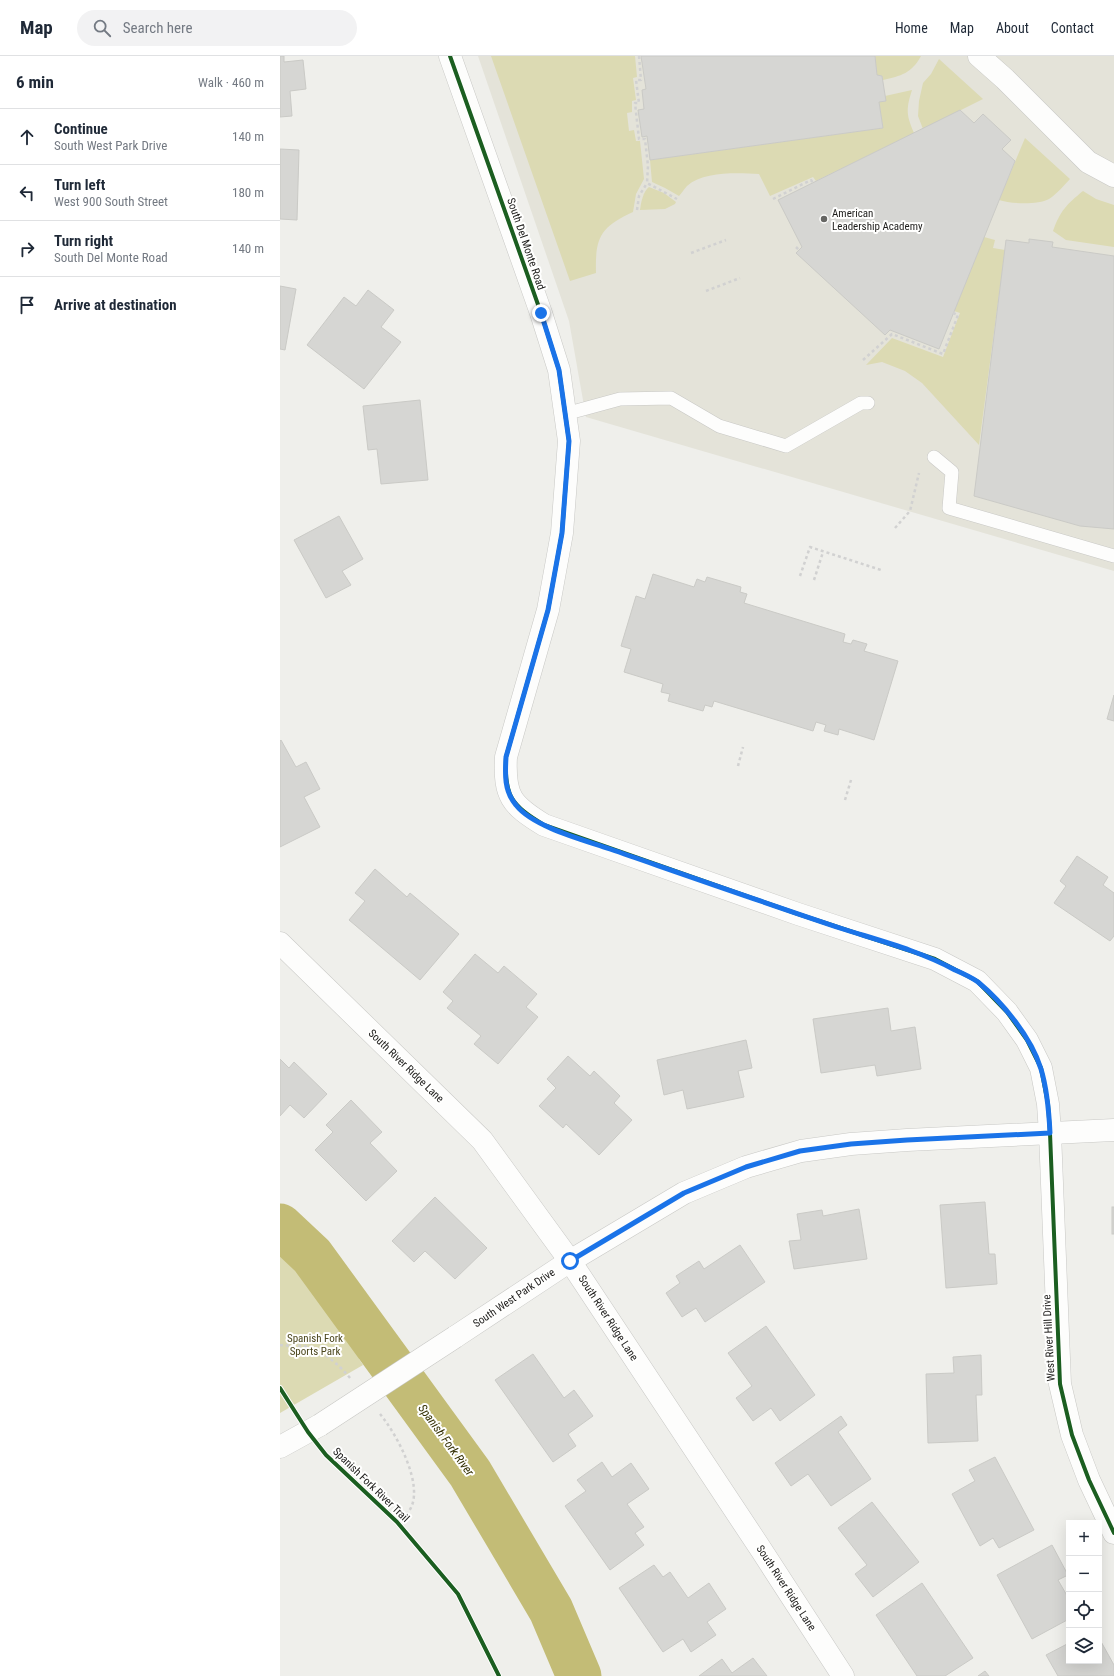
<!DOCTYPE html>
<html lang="en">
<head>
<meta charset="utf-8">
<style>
	body { margin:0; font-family:"Roboto Condensed",sans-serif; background:#f2f2f3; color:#1f2937 }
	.controls { position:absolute; right:12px; bottom:12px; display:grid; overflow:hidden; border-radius:0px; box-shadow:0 4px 16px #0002 }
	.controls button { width:36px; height:36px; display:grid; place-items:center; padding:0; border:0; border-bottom:1px solid #e0e1e3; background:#fff; color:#1f2937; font:20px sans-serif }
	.stop { position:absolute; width:12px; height:12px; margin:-9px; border:3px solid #1a73e8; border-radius:50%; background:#fff }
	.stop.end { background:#1a73e8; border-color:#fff; box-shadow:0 1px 4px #0008 }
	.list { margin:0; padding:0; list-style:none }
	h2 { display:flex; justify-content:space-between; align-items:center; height:52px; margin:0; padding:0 16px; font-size:17px }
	h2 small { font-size:13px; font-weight:400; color:#747a83 }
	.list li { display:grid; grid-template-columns:26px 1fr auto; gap:12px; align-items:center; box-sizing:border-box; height:56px; padding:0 16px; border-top:1px solid #e0e1e3 }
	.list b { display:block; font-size:15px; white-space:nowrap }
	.list p { margin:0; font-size:13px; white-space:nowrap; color:#747a83 }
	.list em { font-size:13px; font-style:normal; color:#747a83 }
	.icon { flex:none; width:22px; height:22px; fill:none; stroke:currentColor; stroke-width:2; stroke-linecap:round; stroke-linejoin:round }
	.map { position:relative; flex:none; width:834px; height:1620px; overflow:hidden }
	header { display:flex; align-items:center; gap:24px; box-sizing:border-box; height:56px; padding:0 20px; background:#fff; border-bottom:1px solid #e0e1e3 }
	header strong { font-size:19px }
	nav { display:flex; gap:22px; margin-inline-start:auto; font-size:14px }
	.search { width:280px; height:36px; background:#f2f2f3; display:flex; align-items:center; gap:10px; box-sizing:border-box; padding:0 14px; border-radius:22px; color:#747a83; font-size:15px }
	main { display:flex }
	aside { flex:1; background:#fff }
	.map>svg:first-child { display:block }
	.built { fill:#e4e3d9 }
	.green { fill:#dcdab3 }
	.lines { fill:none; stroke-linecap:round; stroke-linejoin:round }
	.river { stroke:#c3bc76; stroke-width:45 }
	.building { fill:#d6d6d3; stroke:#cacac6 }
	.service-casing { stroke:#c8c8c5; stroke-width:14 }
	.minor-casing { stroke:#c8c8c5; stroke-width:23 }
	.tertiary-casing { stroke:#c8c8c5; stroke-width:23 }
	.path { stroke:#d1d1d1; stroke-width:2.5; stroke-dasharray:3 3; stroke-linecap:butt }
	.service { stroke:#fdfdfc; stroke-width:13 }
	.minor { stroke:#fdfdfc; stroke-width:22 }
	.tertiary { stroke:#fdfdfc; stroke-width:22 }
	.tertiary-bridge-casing { stroke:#c8c8c5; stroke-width:23; stroke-linecap:butt }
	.tertiary-bridge { stroke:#fdfdfc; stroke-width:22 }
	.cycleway-casing { stroke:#fffffe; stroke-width:6 }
	.cycleway { stroke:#1b5e20; stroke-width:4 }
	.route { stroke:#1a73e8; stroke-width:5 }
	.poi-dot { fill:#666663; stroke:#fffffe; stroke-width:1.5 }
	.labels { text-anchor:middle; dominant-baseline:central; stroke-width:4; stroke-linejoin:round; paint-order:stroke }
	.poi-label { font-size:11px; fill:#1d1c1a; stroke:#fffffe; text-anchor:start }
	.street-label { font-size:11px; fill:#1d1c1a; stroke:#fffffe }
	.park-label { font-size:11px; fill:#4b461d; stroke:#fffffe }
	.water-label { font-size:12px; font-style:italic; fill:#353105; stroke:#fffffe }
</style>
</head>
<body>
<header>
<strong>Map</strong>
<div class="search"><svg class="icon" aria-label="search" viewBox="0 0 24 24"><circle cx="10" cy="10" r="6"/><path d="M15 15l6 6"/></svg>Search here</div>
<nav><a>Home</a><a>Map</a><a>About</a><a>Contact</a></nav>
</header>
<main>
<aside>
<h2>6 min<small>Walk · 460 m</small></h2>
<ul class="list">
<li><svg class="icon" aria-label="ahead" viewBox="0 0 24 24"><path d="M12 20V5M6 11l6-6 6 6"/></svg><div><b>Continue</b><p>South West Park Drive</p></div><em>140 m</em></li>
<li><svg class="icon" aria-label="left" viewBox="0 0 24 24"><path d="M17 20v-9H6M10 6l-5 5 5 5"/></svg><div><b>Turn left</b><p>West 900 South Street</p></div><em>180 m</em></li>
<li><svg class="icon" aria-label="right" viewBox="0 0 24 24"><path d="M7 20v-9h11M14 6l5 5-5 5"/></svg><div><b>Turn right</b><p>South Del Monte Road</p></div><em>140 m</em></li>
<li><svg class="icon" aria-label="arrive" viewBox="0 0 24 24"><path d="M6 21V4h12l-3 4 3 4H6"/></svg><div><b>Arrive at destination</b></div></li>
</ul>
</aside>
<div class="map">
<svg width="834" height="1620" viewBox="0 0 834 1620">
	<rect width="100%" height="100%" fill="#efefeb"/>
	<!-- built -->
	<polygon class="built" points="198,0 834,0 834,515 306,361 289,265"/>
	<!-- green -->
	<g class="green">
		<path d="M 211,0 L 355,0 L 357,21 L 353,22 L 356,44 L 352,45 L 352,56 L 347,57 L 349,75 L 354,74 L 356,85 L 360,85 L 364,123 L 356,138 L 353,156 C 320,171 315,182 316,217 L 290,225 Z"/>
		<path d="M 595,0 L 641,0 C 632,17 621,20 603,24 L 602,20 L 597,19 Z"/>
		<polygon points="659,3 703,43 643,73 638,60 639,45 643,27 651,18"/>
		<path d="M 632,34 C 626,53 626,59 634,77 L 536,125 L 533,121 L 490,140 L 479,118 C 457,117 424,115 407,130 C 404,133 402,137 399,140 L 385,132 L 372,126 L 370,104 L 603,72 L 599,46 L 606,45 L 605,40 Z"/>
		<path d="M 745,82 L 790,123 C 784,129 777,138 769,143 C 758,149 731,148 719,144 Z"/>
		<path d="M 369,131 L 384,137 L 396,146 L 395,148 L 385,153 L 360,154 C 361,146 363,136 369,131 Z"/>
		<path d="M 803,135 L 816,143 L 834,149 L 834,191 L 786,184 L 773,175 C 780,155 787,148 803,135 Z"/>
		<polygon points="704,181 715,184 713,192 725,194 699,389 642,327 625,315 602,306 586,309 612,282 663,301 680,257 674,255"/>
		<polygon points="0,1185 87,1298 79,1303 83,1309 0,1357"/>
	</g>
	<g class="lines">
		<!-- river -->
		<polyline class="river" points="0,1170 32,1200 190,1417 271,1554 299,1620"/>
	</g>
	<!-- building -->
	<g class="building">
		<polygon points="0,0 4,0 4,6 23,4 26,33 10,35 12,60 0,61"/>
		<polygon points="361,0 595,0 597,19 602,20 606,45 599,46 603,72 370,104 367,80 362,81 358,54 364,53 362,34 366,33"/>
		<polygon points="680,54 694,67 703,58 731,84 722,93 735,105 659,293 610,274 605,279 516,197 522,191 498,144"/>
		<polygon points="0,93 19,94 17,164 0,163"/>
		<polygon points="749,183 773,186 772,191 834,200 834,473 800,470 694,440 726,184 749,187"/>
		<polygon points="0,230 16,233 5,294 0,293"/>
		<polygon points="88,234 114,254 101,271 121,286 84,333 27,289 64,241 76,250"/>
		<polygon points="140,344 148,424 101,428 97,393 88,394 83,350"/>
		<polygon points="59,460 83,503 62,515 71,529 46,542 14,484"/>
		<polygon points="373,518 414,531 417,523 425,526 427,521 461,531 460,536 467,538 464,547 565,578 563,586 571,588 573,584 587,588 584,595 618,605 594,684 559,673 558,679 544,675 546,669 536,666 533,675 434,645 432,651 425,649 423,655 388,645 390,638 381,636 383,628 344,616 351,593 341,590 356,540 365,543"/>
		<polygon points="834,639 834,665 827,663"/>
		<polygon points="1,684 16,711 26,706 40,733 24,741 40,771 0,791 0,685"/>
		<polygon points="797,800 828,821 823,829 834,837 834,880 830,885 774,847 786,830 780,825"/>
		<polygon points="95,813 127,841 130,837 179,878 140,924 69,864 85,845 75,837"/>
		<polygon points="195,898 218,917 224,910 257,938 246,951 258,961 218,1008 194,988 201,980 167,952 173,945 163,936"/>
		<polygon points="608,952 611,975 635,971 641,1013 597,1020 595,1009 541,1017 533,963"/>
		<polygon points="466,984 472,1012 458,1015 464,1041 407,1053 403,1034 384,1039 377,1004"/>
		<polygon points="288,1000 310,1020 314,1015 340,1040 334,1047 352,1064 319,1099 286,1068 283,1072 259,1050 276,1032 267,1023"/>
		<polygon points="0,1003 9,1012 14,1006 47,1038 24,1062 10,1049 0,1060"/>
		<polygon points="71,1044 102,1076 90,1087 117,1115 86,1145 35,1094 53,1076 46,1069"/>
		<polygon points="155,1141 207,1192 175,1223 145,1195 134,1206 112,1185"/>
		<polygon points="705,1146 709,1198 715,1198 717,1228 666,1232 660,1149"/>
		<rect x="832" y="1151" width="2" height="27"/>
		<polygon points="579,1153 587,1203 514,1213 509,1185 521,1184 517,1158 542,1154 543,1160"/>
		<polygon points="460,1189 485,1226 425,1266 416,1252 402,1261 386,1237 400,1227 396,1220 419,1205 424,1213"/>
		<polygon points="486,1270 535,1339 500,1365 491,1352 473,1365 456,1342 472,1330 448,1297"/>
		<polygon points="253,1298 284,1342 294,1334 313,1360 288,1378 296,1390 273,1406 215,1324"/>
		<polygon points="701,1299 702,1339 696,1339 698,1385 648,1387 646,1318 674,1317 673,1301"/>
		<polygon points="561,1360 567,1369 558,1376 591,1423 551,1450 528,1418 511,1430 495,1407"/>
		<polygon points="715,1401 754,1474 719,1492 713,1482 700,1490 672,1438 695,1425 689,1414"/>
		<polygon points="322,1406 332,1421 351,1407 369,1433 347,1448 364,1471 355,1477 364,1489 330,1514 285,1450 306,1435 297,1424"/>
		<polygon points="592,1446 639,1506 593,1541 575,1518 587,1509 558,1472"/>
		<polygon points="772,1489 788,1519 778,1524 789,1543 789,1563 752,1583 717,1519"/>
		<polygon points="374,1509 383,1521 390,1516 408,1542 429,1527 446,1553 427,1566 436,1579 411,1596 403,1583 383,1596 339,1532"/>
		<polygon points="642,1527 693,1602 665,1620 637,1620 596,1559"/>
		<polygon points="819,1582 834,1609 834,1620 778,1620 766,1599 789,1587 789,1605 819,1605"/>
		<polygon points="473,1602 487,1620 419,1620 442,1603 452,1617"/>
		<polygon points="705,1615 709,1620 698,1620"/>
	</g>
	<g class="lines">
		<!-- service casing -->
		<g class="service-casing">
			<g id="service">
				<polyline points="285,358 340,343 391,342 439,370 506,390 581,347 588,347"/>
				<polyline points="654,401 672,416 669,452 834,500"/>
			</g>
		</g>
		<!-- minor casing -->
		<g class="minor-casing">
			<g id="minor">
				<polyline points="699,0 725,23 808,106 834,120"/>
				<polyline points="0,887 202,1084 290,1205 482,1495 563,1620"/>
				<polyline points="770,1077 780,1328 792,1379 809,1424 834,1477"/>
			</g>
		</g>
		<!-- tertiary casing -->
		<g class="tertiary-casing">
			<g id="tertiary">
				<path d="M 170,0 L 261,257 L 279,314 L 289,385 L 282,477 L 268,554 L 226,701 C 224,740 231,749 264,769 L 518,858 L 655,903 L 697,925 L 727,956 L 747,984 L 761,1012 L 768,1048 L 770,1077"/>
				<polyline points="175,1281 290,1205 404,1137 466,1111 521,1095 571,1088 627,1084 834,1074"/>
				<polyline points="0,1391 40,1369"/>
			</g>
		</g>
		<!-- path -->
		<g class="path">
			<polyline points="359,0 361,24 356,24 359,47 355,47 359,83 365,83 368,110 367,127 397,143"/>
			<polyline points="493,143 531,124 533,127"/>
			<polyline points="357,154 359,140 367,127"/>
			<polyline points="516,191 519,194"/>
			<polyline points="411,197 446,184"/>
			<polyline points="426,235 460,222"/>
			<polyline points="583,304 612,278 663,298 678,259 673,257"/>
			<polyline points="615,472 630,455 639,417"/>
			<polyline points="520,520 530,491 601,514"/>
			<polyline points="534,524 543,496"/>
			<polyline points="458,710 463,691"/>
			<polyline points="565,744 571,724"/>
			<path d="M 0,1289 C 9,1290 20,1289 28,1291 C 45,1296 59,1309 70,1322"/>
			<path d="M 100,1358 C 116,1377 146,1431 129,1455 C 126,1459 121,1462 117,1466"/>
		</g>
		<!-- service -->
		<use href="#service" class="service"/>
		<!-- minor -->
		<use href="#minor" class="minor"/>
		<!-- tertiary -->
		<use href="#tertiary" class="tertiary"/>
		<!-- tertiary-bridge casing -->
		<g class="tertiary-bridge-casing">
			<polyline id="tertiary-bridge" points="40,1369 175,1281"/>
		</g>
		<!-- tertiary-bridge -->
		<use href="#tertiary-bridge" class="tertiary-bridge"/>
		<!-- cycleway casing -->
		<g class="cycleway-casing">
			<g id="cycleway">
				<path d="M 170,0 L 261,257 L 279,314 L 289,385 L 282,477 L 268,554 L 226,701 C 224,740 231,749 264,769 L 518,858 L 655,903 L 697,925 L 727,956 L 747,984 L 761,1012 L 768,1048 L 770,1077 L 780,1328 L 792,1379 L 809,1424 L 834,1477"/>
				<polyline points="0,1332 28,1376 46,1399 117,1466 178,1538 219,1620"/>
			</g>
		</g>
		<!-- cycleway -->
		<use href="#cycleway" class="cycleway"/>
	</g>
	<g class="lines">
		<!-- route -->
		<path class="route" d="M 261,257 L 279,314 L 289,385 L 282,477 L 268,554 L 226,701 C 225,718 224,735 236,749 C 253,771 304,784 330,793 C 408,820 485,847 563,873 C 601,885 640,895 675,914 C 682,917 691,921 698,926 C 723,947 751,981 761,1013 C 767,1033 769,1056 770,1077 L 627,1084 L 571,1088 L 520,1095 L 466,1111 L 404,1137 L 290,1205"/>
	</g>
	<!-- markers -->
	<circle class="poi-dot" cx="544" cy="163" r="4"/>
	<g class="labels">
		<!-- poi labels -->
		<g class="poi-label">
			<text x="552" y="157">American<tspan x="552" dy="13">Leadership Academy</tspan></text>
		</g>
		<!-- street labels -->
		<g class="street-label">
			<text transform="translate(246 188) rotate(71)">South Del Monte Road</text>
			<text transform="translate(126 1010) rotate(44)">South River Ridge Lane</text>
			<text transform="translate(234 1242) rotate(-34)">South West Park Drive</text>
			<text transform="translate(328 1262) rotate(57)">South River Ridge Lane</text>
			<text transform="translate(769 1282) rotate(-93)">West River Hill Drive</text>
			<text transform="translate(91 1429) rotate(44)">Spanish Fork River Trail</text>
			<text transform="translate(506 1532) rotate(57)">South River Ridge Lane</text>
		</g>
		<!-- park labels -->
		<g class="park-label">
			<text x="35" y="1282">Spanish Fork<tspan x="35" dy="13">Sports Park</tspan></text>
		</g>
		<!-- water labels -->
		<g class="water-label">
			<text transform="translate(166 1384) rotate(54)">Spanish Fork River</text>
		</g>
	</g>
</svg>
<div class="controls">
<button>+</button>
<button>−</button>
<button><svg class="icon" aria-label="locate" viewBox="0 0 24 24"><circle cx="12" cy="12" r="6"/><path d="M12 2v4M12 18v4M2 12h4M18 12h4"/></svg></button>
<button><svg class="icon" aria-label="layers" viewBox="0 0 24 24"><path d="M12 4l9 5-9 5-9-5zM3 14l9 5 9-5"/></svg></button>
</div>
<div class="stop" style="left:290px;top:1205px"></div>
<div class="stop end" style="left:261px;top:257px"></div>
</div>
</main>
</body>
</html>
